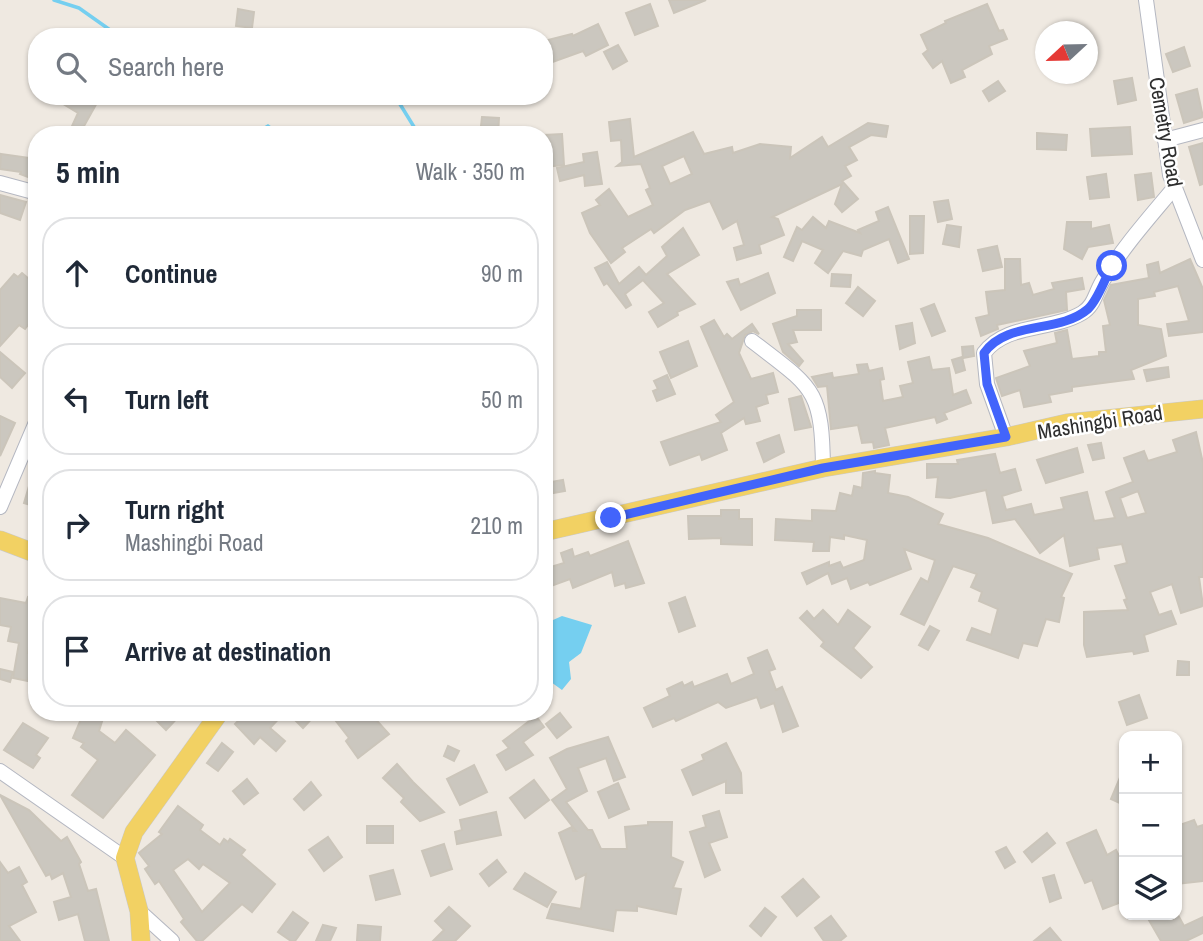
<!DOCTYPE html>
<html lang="en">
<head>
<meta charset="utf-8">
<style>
	body { margin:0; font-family:"Archivo Narrow",sans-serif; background:#f2f2f3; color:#1f2937 }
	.controls { position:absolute; right:21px; bottom:21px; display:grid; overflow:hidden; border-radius:14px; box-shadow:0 2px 5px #0004 }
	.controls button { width:63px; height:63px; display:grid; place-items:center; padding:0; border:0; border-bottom:2px solid #e0e1e3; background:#fff; color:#1f2937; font:35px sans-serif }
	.compass { position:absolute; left:1035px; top:21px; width:63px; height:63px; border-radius:50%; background:#fff; box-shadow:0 2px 5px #0004; rotate:248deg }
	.stop { position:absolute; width:21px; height:21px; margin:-16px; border:5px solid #4264fb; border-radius:50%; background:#fff }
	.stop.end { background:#4264fb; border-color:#fff; box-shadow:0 2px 7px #0008 }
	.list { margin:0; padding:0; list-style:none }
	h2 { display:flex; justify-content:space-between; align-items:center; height:91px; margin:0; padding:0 28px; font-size:30px }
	h2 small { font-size:23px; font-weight:400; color:#747a83 }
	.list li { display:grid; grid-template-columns:46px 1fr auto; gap:21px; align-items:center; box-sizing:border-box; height:112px; margin:0 14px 14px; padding:0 14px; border:2px solid #e0e1e3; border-radius:28px }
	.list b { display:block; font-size:26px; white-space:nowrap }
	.list p { margin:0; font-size:23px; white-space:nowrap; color:#747a83 }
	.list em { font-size:23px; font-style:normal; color:#747a83 }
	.icon { flex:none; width:38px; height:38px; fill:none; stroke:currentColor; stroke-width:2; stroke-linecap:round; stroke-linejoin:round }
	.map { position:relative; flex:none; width:1203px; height:941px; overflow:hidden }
	.search { position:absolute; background:#fff; box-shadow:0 2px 5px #0004; left:28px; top:28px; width:525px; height:77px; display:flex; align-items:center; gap:18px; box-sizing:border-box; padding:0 24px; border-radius:28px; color:#747a83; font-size:26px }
	.panel { position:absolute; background:#fff; box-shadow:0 2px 5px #0004; left:28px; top:126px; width:525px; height:595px; border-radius:28px }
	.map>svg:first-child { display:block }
	.water { fill:#75cff0 }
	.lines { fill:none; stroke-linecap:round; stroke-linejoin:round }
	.stream { stroke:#75cff0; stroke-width:3.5 }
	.building { fill:#cbc7bf; stroke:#cbc5ba; stroke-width:2; fill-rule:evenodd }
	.minor-casing { stroke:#b4b7c1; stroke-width:16 }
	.major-casing { stroke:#c9c9c9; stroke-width:19 }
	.minor { stroke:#fff; stroke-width:14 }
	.major { stroke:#f2d163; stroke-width:18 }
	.route { stroke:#4264fb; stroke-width:9 }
	.labels { text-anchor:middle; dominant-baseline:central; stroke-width:5; stroke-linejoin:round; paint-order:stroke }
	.street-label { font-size:21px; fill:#2e2e2e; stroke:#fff }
</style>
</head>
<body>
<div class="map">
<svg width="1203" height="941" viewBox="0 0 1203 941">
	<rect width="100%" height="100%" fill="#efe9e1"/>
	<!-- water -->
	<g class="water">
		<polygon points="268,124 283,135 250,135"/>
		<polygon points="562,616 592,625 581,653 569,662 571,679 562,690 544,677 544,624"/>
	</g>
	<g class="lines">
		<!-- stream -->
		<g class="stream">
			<polyline points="54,0 79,8 120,37"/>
			<polyline points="312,96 321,101 343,96"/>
			<polyline points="395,96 419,135"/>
		</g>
	</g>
	<!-- building -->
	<g class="building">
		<polygon points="669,0 706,0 674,13"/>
		<polygon points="650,4 658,26 635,35 626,13"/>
		<polygon points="987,4 999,31 1003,30 1007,39 989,46 992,54 962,70 965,77 951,83 942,61 933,68 923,54 928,50 921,35 946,23 945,21"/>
		<polygon points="238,9 254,12 252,28 236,26"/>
		<polygon points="598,24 608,45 586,56 583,51 544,65 544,41 572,34 573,36"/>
		<polygon points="618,45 627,61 613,69 604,52"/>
		<polygon points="1184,47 1190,66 1173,72 1166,54"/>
		<polygon points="1132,78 1136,100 1118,104 1114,81"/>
		<polygon points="998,81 1005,91 989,101 983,91"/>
		<polygon points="1197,89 1203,117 1184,123 1176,95"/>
		<polygon points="50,96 94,96 99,99 79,135 68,135 78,113"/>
		<polygon points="482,117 499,118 498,135 480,135"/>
		<path d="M 630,119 L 634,157 L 693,132 L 704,154 L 732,147 L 733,153 L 760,144 L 791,147 L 790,158 L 822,137 L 828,147 L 868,123 L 888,126 L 886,137 L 871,135 L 849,147 L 857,160 L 845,166 L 851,176 L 842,181 L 858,199 L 842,212 L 835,204 L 842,184 L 772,217 L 778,219 L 784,235 L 759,245 L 761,253 L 737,260 L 734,248 L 744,245 L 737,221 L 723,229 L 710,201 L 685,210 L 654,233 L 651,229 L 622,248 L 625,252 L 611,263 L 590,233 L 582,213 L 600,205 L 596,200 L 609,189 L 628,217 L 653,205 L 646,190 L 650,188 L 641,164 L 617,166 L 622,162 L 621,140 L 611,141 L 609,122 ZM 684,156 L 692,174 L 670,184 L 662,166 Z"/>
		<polygon points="1130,127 1132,154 1092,156 1090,129"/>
		<polygon points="1037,133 1067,135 1066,150 1037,149"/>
		<polygon points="562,134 564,165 544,167 544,135"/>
		<polygon points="1203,143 1203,184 1200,185 1189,147"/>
		<polygon points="597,152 602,184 585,186 584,175 560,181 557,168 584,162 583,154"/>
		<polygon points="1,154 37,159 33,179 20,174 21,172 0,169"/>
		<polygon points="1151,173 1154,197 1138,200 1135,175"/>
		<polygon points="1106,174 1109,197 1090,199 1087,177"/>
		<polygon points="0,195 26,202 20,220 0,213"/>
		<polygon points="948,200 952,219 938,222 934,202"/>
		<polygon points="888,207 909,259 898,263 889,239 863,250 861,256 843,251 828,273 815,263 823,250 802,241 793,261 784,257 797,227 802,230 813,217 826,228 829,221 860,233 858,230 879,221 876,212"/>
		<polygon points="910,216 924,216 923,253 910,254"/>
		<polygon points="1067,222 1091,222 1091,229 1109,225 1113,243 1088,247 1082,259 1064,249"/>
		<polygon points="947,225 961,227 959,247 943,244"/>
		<polygon points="683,228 699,255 667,274 695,304 677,312 678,315 658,327 649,312 664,303 643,280 625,294 631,305 626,308 607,283 604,285 595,268 607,262 619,284 639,267 646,275 667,256 662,247"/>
		<polygon points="997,246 1002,267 983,271 978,250"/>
		<polygon points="1005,259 1020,259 1021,285 1029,283 1033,295 1054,289 1052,283 1082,278 1084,289 1066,292 1067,310 997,325 998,329 981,336 976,318 989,315 986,292 1005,290"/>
		<polygon points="1190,259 1203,289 1203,332 1169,336 1167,324 1189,321 1178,286 1154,292 1155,296 1138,299 1138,325 1161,329 1166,356 1131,370 1134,379 1072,387 1072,391 1049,395 1051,402 1024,407 1020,390 1002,396 996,378 1030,366 1024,351 1057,343 1055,333 1067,330 1072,359 1099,356 1099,352 1106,352 1103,326 1110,325 1104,300 1111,285 1149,278 1147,265 1158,262 1160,273"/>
		<polygon points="22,273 37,286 37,313 25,329 19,325 0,346 0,290 14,274 18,277"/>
		<polygon points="768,273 775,293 741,310 727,282 738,279 740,285"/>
		<polygon points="832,274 851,275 850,287 831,286"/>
		<polygon points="858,287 875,301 863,316 846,303"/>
		<polygon points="934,304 945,331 932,336 921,309"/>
		<polygon points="797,310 821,310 821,330 793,330 797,342 788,344 803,361 799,366 783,352 773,324 797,316"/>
		<polygon points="714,320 724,337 727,334 732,339 752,324 759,334 753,331 745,335 739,353 751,379 773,373 778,392 766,395 768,403 756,407 760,421 746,424 744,418 721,433 727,450 702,460 700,454 670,465 661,442 721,422 716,415 734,402 701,327"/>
		<polygon points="912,323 915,343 900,349 896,326"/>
		<polygon points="688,341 697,366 671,378 660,352"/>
		<polygon points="973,346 974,356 963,358 962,347"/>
		<polygon points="0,352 25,373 12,388 0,377"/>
		<polygon points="929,357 932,370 949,368 953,395 966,390 971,403 944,413 947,419 937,423 935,417 885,428 889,445 874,448 873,442 862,443 858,425 831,429 827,386 818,387 812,377 832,373 833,378 859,374 857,365 867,364 869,371 882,368 884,379 880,380 883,401 903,397 900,386 913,383 908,362"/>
		<polygon points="962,357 965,370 956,373 952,360"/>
		<polygon points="1168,367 1169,377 1147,381 1144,370"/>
		<polygon points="667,375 675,394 657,401 653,391 658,389 654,381"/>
		<polygon points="801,396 811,427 795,430 789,399"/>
		<polygon points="0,416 15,423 0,456"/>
		<path d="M 1196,432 L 1203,463 L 1203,577 L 1199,577 L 1203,606 L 1181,613 L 1172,584 L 1150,592 L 1159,615 L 1171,611 L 1176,624 L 1144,635 L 1148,651 L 1134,654 L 1133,651 L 1087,657 L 1084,645 L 1084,612 L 1128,610 L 1124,600 L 1127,599 L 1115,566 L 1127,563 L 1122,544 L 1097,548 L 1099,559 L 1070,566 L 1064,535 L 1040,553 L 1015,519 L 993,523 L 986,490 L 950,498 L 936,497 L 938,477 L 927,478 L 927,464 L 958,464 L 957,460 L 995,454 L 1000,473 L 1015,469 L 1021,490 L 1002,496 L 1006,510 L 1031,504 L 1034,515 L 1064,509 L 1061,498 L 1087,492 L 1094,521 L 1115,518 L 1106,492 L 1133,482 L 1124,458 L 1144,451 L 1148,461 L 1177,452 L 1173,440 ZM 1138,491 L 1146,513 L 1127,518 L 1120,498 Z"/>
		<polygon points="779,435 784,452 764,462 757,443"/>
		<polygon points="1101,443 1104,458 1093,460 1088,445"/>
		<polygon points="1077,448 1083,472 1046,483 1037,460"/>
		<polygon points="34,469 37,469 37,507 24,503"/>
		<polygon points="875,471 875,473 890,475 888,493 908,497 943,514 938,524 988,538 1072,574 1061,597 1064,598 1059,622 1046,619 1037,646 1023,643 1018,658 967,640 972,628 991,635 998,609 979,601 982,592 971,587 977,574 953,566 924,625 901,614 921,578 928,582 935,560 904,549 911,569 870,585 868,582 851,589 847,578 832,584 828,573 807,584 802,573 829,562 829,566 840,562 843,568 864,560 867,540 844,535 844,539 830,537 829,551 813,551 814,542 775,540 776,519 812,521 812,510 836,511 840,493 852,496 854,486 862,488 863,473"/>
		<polygon points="563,480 565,491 553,493 551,482"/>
		<polygon points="721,510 739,510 739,519 752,519 752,545 721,544 721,538 689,539 688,516 721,516"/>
		<polygon points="628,541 644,583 626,588 625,583 615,586 612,572 573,588 570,579 551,586 549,579 544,579 544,569 564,563 561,553 572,549 574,557 588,552 590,556"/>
		<polygon points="28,597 37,599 28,653 33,654 28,681 13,678 19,643 8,641 11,627 0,625 0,598 26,603"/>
		<polygon points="685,597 695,626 679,632 669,603"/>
		<polygon points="823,610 838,625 848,610 870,627 853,648 872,667 861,678 821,646 824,642 800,618 807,611 814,619"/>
		<polygon points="930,626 939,631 928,650 919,645"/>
		<polygon points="767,650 775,669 769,671 776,690 782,687 798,726 783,732 774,703 761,708 757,697 726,708 718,702 676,721 674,718 653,727 644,708 670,696 667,689 682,682 684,686 692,682 694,687 727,674 731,684 754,674 748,658"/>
		<polygon points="1178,661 1189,662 1189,675 1177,675"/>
		<polygon points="0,669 13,672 10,682 0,679"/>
		<polygon points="1139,695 1147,718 1127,725 1119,702"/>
		<polygon points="84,712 105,712 99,731 115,743 126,730 155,755 103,818 72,795 98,760 81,747 84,743 73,738"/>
		<polygon points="148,712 183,712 166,730"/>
		<polygon points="247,712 285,712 270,728 285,741 276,751 260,737 254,744 235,724"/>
		<polygon points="287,712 318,712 303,728"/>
		<polygon points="329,712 369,712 389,734 358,758 346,741 349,738"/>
		<polygon points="560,713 571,727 557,738 546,724"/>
		<polygon points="536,716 544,727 523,742 533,755 506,770 497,755 509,748 503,741"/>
		<polygon points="23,723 48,738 36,755 40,758 33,768 4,750"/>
		<polygon points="608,737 625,777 614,781 606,758 578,768 587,791 566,802 588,830 592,830 601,849 627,849 625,827 648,825 648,822 672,822 671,857 683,862 673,888 681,889 676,914 637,906 637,911 616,910 613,931 547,918 552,904 581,909 586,874 576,879 559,833 572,827 573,831 576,831 552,800 567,789 550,758 567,749"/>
		<polygon points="222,743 233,752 218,771 207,763"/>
		<polygon points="726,743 741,773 742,793 726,793 726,781 693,795 682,770 704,760 702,755"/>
		<polygon points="448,746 459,751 454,761 444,756"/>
		<polygon points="397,764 413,782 444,812 420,821 401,802 404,798 383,778"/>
		<polygon points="474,765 487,792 460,805 447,779"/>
		<polygon points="1124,768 1124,805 1111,799"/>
		<polygon points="247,779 258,793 244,804 233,791"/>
		<polygon points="534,780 549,800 525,818 510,798"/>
		<polygon points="311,782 321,795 304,810 294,799"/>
		<polygon points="618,783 629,809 609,818 598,792"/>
		<polygon points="0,795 29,810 61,841 67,837 81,862 79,864 88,891 96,889 109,941 85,941 78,914 59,920 54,902 71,897 63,873 52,879 50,874 46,876"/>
		<path d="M 178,806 L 203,825 L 200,830 L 220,845 L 224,839 L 228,842 L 230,839 L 245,850 L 241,855 L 275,884 L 252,912 L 242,904 L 202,941 L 197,941 L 181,922 L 184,919 L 159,881 L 155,884 L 145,869 L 149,866 L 139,853 L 162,834 L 159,832 ZM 188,859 L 199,869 L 203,864 L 230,883 L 202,912 L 173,870 Z"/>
		<polygon points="719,811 727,837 709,843 720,870 705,877 690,832 706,827 703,816"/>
		<polygon points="496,812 501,835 457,844 455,832 462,830 460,820"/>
		<polygon points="1194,820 1197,827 1203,825 1203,881 1177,884 1177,826"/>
		<rect x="367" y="826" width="26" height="17"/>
		<polygon points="1096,830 1107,855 1116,850 1120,858 1124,856 1124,901 1103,909 1092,880 1085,883 1067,843"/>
		<polygon points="1047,833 1055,843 1032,862 1024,852"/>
		<polygon points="328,837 342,857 324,871 309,850"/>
		<polygon points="444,844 452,869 431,876 422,851"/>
		<polygon points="1006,847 1015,862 1005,868 996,852"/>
		<polygon points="497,860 506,872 489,886 480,874"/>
		<polygon points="0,862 8,873 19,867 27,882 22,885 36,912 9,926 20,941 0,941"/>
		<polygon points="393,870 400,894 376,900 370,876"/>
		<polygon points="525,873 556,892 547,907 514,889"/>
		<polygon points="1054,875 1061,898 1050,902 1043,878"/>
		<polygon points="803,879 819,897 797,916 782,897"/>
		<polygon points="449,907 470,926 455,941 433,941 444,930 435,921"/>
		<polygon points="765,908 776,917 761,936 750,926"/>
		<polygon points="293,912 308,923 295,941 291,941 278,932"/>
		<polygon points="1146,915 1178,915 1184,926 1203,917 1203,933 1186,941 1161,941"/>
		<polygon points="831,916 846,936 840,941 824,941 815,928"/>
		<polygon points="323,925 336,928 330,941 316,941"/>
		<polygon points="358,925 381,927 380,941 357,941"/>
		<polygon points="1050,928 1061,941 1034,941"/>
	</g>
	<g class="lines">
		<!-- minor casing -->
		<g class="minor-casing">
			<g id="minor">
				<polyline points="1146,0 1170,175 1203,260"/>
				<polyline points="1165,140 1203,130"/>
				<polyline points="0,183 37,193"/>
				<path d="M 752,341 C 813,388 822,388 823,468"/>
				<path d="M 1006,437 L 987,384 L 984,353 C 1006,323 1052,331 1082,313 C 1094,306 1095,294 1102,282 C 1122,248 1149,218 1174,188"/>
				<polyline points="0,507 37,420"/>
				<polyline points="0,771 125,858"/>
				<polyline points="139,911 172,941"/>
			</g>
		</g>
		<!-- major casing -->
		<g class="major-casing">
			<g id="major">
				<polyline points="544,532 823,468 1006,437 1067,423 1203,409"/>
				<polyline points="0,540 37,554"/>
				<polyline points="141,941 139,911 125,858 134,832 220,712"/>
			</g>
		</g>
		<!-- minor -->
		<use href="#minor" class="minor"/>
		<!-- major -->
		<use href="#major" class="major"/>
	</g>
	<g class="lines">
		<!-- route -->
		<path class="route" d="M 611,518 L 823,468 L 1006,437 L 987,384 L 984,353 C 1007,320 1059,334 1088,309 C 1098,300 1105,278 1112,266"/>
	</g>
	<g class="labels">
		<!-- street labels -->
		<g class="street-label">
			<text transform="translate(1166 132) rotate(80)">Cemetry Road</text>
			<text transform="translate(1100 422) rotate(-9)">Mashingbi Road</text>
		</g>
	</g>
</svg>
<div class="controls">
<button>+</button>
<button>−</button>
<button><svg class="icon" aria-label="layers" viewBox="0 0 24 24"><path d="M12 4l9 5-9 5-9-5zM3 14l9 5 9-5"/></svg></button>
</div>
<svg class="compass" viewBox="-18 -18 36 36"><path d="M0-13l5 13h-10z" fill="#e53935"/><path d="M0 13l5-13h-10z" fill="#747a83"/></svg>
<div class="stop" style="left:1112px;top:266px"></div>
<div class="stop end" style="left:611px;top:518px"></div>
<div class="search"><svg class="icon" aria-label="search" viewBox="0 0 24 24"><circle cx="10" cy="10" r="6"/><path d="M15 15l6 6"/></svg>Search here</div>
<section class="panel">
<h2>5 min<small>Walk · 350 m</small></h2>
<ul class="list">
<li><svg class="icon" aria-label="ahead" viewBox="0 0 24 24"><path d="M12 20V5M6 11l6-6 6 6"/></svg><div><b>Continue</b></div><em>90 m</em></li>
<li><svg class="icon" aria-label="left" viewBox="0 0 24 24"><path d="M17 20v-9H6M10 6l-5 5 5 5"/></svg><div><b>Turn left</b></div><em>50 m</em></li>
<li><svg class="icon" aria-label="right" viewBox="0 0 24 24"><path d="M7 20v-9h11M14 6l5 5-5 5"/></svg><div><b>Turn right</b><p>Mashingbi Road</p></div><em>210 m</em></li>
<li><svg class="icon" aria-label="arrive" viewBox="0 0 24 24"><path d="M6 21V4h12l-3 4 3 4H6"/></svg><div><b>Arrive at destination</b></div></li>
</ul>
</section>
</div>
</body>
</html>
